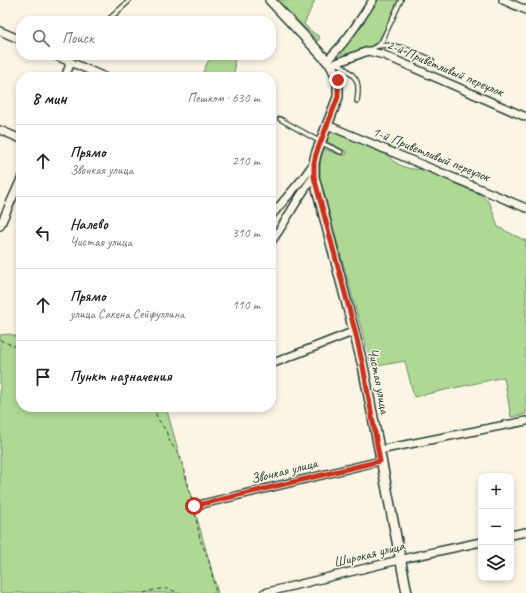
<!DOCTYPE html>
<html lang="ru">
<head>
<meta charset="utf-8">
<style>
	body { margin:0; font-family:Caveat,sans-serif; background:#f2f2f2; color:#222 }
	.controls { position:absolute; right:12px; bottom:12px; display:grid; overflow:hidden; border-radius:8px; box-shadow:0 2px 6px #0003 }
	.controls button { width:36px; height:36px; display:grid; place-items:center; padding:0; border:0; border-bottom:1px solid #e0e0e0; background:#fff; color:#222; font:20px sans-serif }
	.stop { position:absolute; width:12px; height:12px; margin:-9px; border:3px solid #c8321e; border-radius:50%; background:#fff }
	.stop.end { background:#c8321e; border-color:#fff; box-shadow:0 1px 4px #0008 }
	.list { margin:0; padding:0; list-style:none }
	h2 { display:flex; justify-content:space-between; align-items:center; height:52px; margin:0; padding:0 16px; font-size:17px }
	h2 small { font-size:13px; font-weight:400; color:#767676 }
	.list li { display:grid; grid-template-columns:26px 1fr auto; gap:12px; align-items:center; box-sizing:border-box; height:72px; padding:0 16px; border-top:1px solid #e0e0e0 }
	.list b { display:block; font-size:15px; white-space:nowrap }
	.list p { margin:0; font-size:13px; white-space:nowrap; color:#767676 }
	.list em { font-size:13px; font-style:normal; color:#767676 }
	.icon { flex:none; width:22px; height:22px; fill:none; stroke:currentColor; stroke-width:2; stroke-linecap:round; stroke-linejoin:round }
	.map { position:relative; flex:none; width:526px; height:593px; overflow:hidden }
	.search { position:absolute; background:#fff; box-shadow:0 2px 6px #0003; left:16px; top:16px; width:260px; height:44px; display:flex; align-items:center; gap:10px; box-sizing:border-box; padding:0 14px; border-radius:16px; color:#767676; font-size:15px }
	.panel { position:absolute; background:#fff; box-shadow:0 2px 6px #0003; left:16px; top:72px; width:260px; height:340px; border-radius:16px }
	.map>svg:first-child { display:block }
	.green { fill:#afd894; stroke:#678a64 }
	.lines { fill:none; stroke-linecap:round; stroke-linejoin:round }
	.lane-casing { stroke:#1f3d34; stroke-width:6 }
	.street-casing { stroke:#1f3d34; stroke-width:10 }
	.secondary-casing { stroke:#1f3d34; stroke-width:12 }
	.path { stroke:#1f3d34; stroke-width:1; stroke-dasharray:4 3; stroke-linecap:butt }
	.lane { stroke:#fcf5e5; stroke-width:3.5 }
	.street { stroke:#fcf5e5; stroke-width:7 }
	.secondary { stroke:#fcf5e5; stroke-width:9 }
	.route { stroke:#c8321e; stroke-width:5 }
	.labels { text-anchor:middle; dominant-baseline:central; stroke-width:3; stroke-linejoin:round; paint-order:stroke }
	.street-label { font-size:14px; fill:#1f3d34; stroke:#fcf5e5 }
</style>
</head>
<body>
<div class="map">
<svg width="526" height="593" viewBox="0 0 526 593">
	<rect width="100%" height="100%" fill="#fcf5e5"/>
	<filter id="ink" filterUnits="userSpaceOnUse"><feTurbulence type="fractalNoise" baseFrequency=".025" numOctaves="2"/><feDisplacementMap in="SourceGraphic" scale="8" xChannelSelector="R" yChannelSelector="G"/><feConvolveMatrix kernelMatrix="1 2 1 2 8 2 1 2 1" color-interpolation-filters="sRGB"/></filter>
	<g filter="url(#ink)">
		<!-- green -->
		<g class="green">
			<polygon points="276,0 315,0 304,24 312,32 320,37 318,41"/>
			<path d="M 378,0 L 398,0 C 391,16 385,38 369,48 C 361,52 350,54 342,57 L 341,55 L 342,52 Z"/>
			<polygon points="211,55 234,59 235,70 232,77 202,77 203,72"/>
			<path d="M 334,131 L 386,154 C 395,165 409,171 424,169 L 481,195 L 490,203 L 498,227 L 526,241 L 526,414 L 511,417 L 504,377 L 414,397 L 405,361 L 372,367 L 339,249 L 320,178 C 320,167 320,159 324,149 L 341,155 L 346,155 L 347,152 L 328,142 L 327,138 L 330,132 Z"/>
			<polygon points="10,334 21,338 21,407 166,407 218,593 0,593 0,335"/>
		</g>
		<g class="lines">
			<!-- lane casing -->
			<g class="lane-casing">
				<g id="lane">
					<polyline points="107,21 128,2 128,0"/>
					<path d="M 378,46 C 397,42 415,53 432,60"/>
					<polyline points="369,50 377,46 382,41 401,0"/>
					<path d="M 338,63 C 355,77 361,78 357,101"/>
					<polyline points="280,119 326,145 341,152"/>
				</g>
			</g>
			<!-- street casing -->
			<g class="street-casing">
				<g id="street">
					<polyline points="503,0 526,10"/>
					<polyline points="0,31 21,40"/>
					<polyline points="54,55 105,77"/>
					<path d="M 327,60 C 346,43 359,21 373,0"/>
					<polyline points="331,65 368,51 384,55 526,117"/>
					<polyline points="65,77 71,62"/>
					<polyline points="327,125 526,208"/>
					<polyline points="0,130 21,139"/>
					<polyline points="271,216 304,177 314,163"/>
					<polyline points="0,226 21,179"/>
					<path d="M 271,242 C 287,221 297,197 314,177"/>
					<polyline points="271,364 355,331"/>
					<polyline points="379,450 526,421"/>
					<polyline points="194,506 380,461"/>
					<polyline points="511,535 526,532"/>
					<polyline points="264,593 411,557 481,542"/>
				</g>
			</g>
			<!-- secondary casing -->
			<g class="secondary-casing">
				<polyline id="secondary" points="270,0 331,65 338,80 338,97 316,154 314,163 314,177 363,366 407,593"/>
			</g>
			<!-- path -->
			<g class="path">
				<polyline points="0,340 21,349"/>
				<polyline points="153,407 158,419 166,431 170,442 179,454 183,463 192,500"/>
				<polyline points="195,513 200,539 209,561 216,593"/>
				<path d="M 144,593 C 156,589 167,586 178,593"/>
			</g>
			<!-- lane -->
			<use href="#lane" class="lane"/>
			<!-- street -->
			<use href="#street" class="street"/>
			<!-- secondary -->
			<use href="#secondary" class="secondary"/>
		</g>
	</g>
	<g class="lines" filter="url(#ink)">
		<!-- route -->
		<polyline class="route" points="194,506 380,461 363,366 355,331 314,177 314,163 316,154 338,97 338,80"/>
	</g>
	<g class="labels">
		<!-- street labels -->
		<g class="street-label">
			<text transform="translate(445 68) rotate(23)">2-й Приветливый переулок</text>
			<text transform="translate(431 154) rotate(22)">1-й Приветливый переулок</text>
			<text transform="translate(379 381) rotate(79)">Чистая улица</text>
			<text transform="translate(284 471) rotate(-14)">Звонкая улица</text>
			<text transform="translate(369 554) rotate(-14)">Широкая улица</text>
		</g>
	</g>
</svg>
<div class="controls">
<button>+</button>
<button>−</button>
<button><svg class="icon" aria-label="layers" viewBox="0 0 24 24"><path d="M12 4l9 5-9 5-9-5zM3 14l9 5 9-5"/></svg></button>
</div>
<div class="stop" style="left:194px;top:506px"></div>
<div class="stop end" style="left:338px;top:80px"></div>
<div class="search"><svg class="icon" aria-label="search" viewBox="0 0 24 24"><circle cx="10" cy="10" r="6"/><path d="M15 15l6 6"/></svg>Поиск</div>
<section class="panel">
<h2>8 мин<small>Пешком · 630 m</small></h2>
<ul class="list">
<li><svg class="icon" aria-label="ahead" viewBox="0 0 24 24"><path d="M12 20V5M6 11l6-6 6 6"/></svg><div><b>Прямо</b><p>Звонкая улица</p></div><em>210 m</em></li>
<li><svg class="icon" aria-label="left" viewBox="0 0 24 24"><path d="M17 20v-9H6M10 6l-5 5 5 5"/></svg><div><b>Налево</b><p>Чистая улица</p></div><em>310 m</em></li>
<li><svg class="icon" aria-label="ahead" viewBox="0 0 24 24"><path d="M12 20V5M6 11l6-6 6 6"/></svg><div><b>Прямо</b><p>улица Сакена Сейфуллина</p></div><em>110 m</em></li>
<li><svg class="icon" aria-label="arrive" viewBox="0 0 24 24"><path d="M6 21V4h12l-3 4 3 4H6"/></svg><div><b>Пункт назначения</b></div></li>
</ul>
</section>
</div>
</body>
</html>
